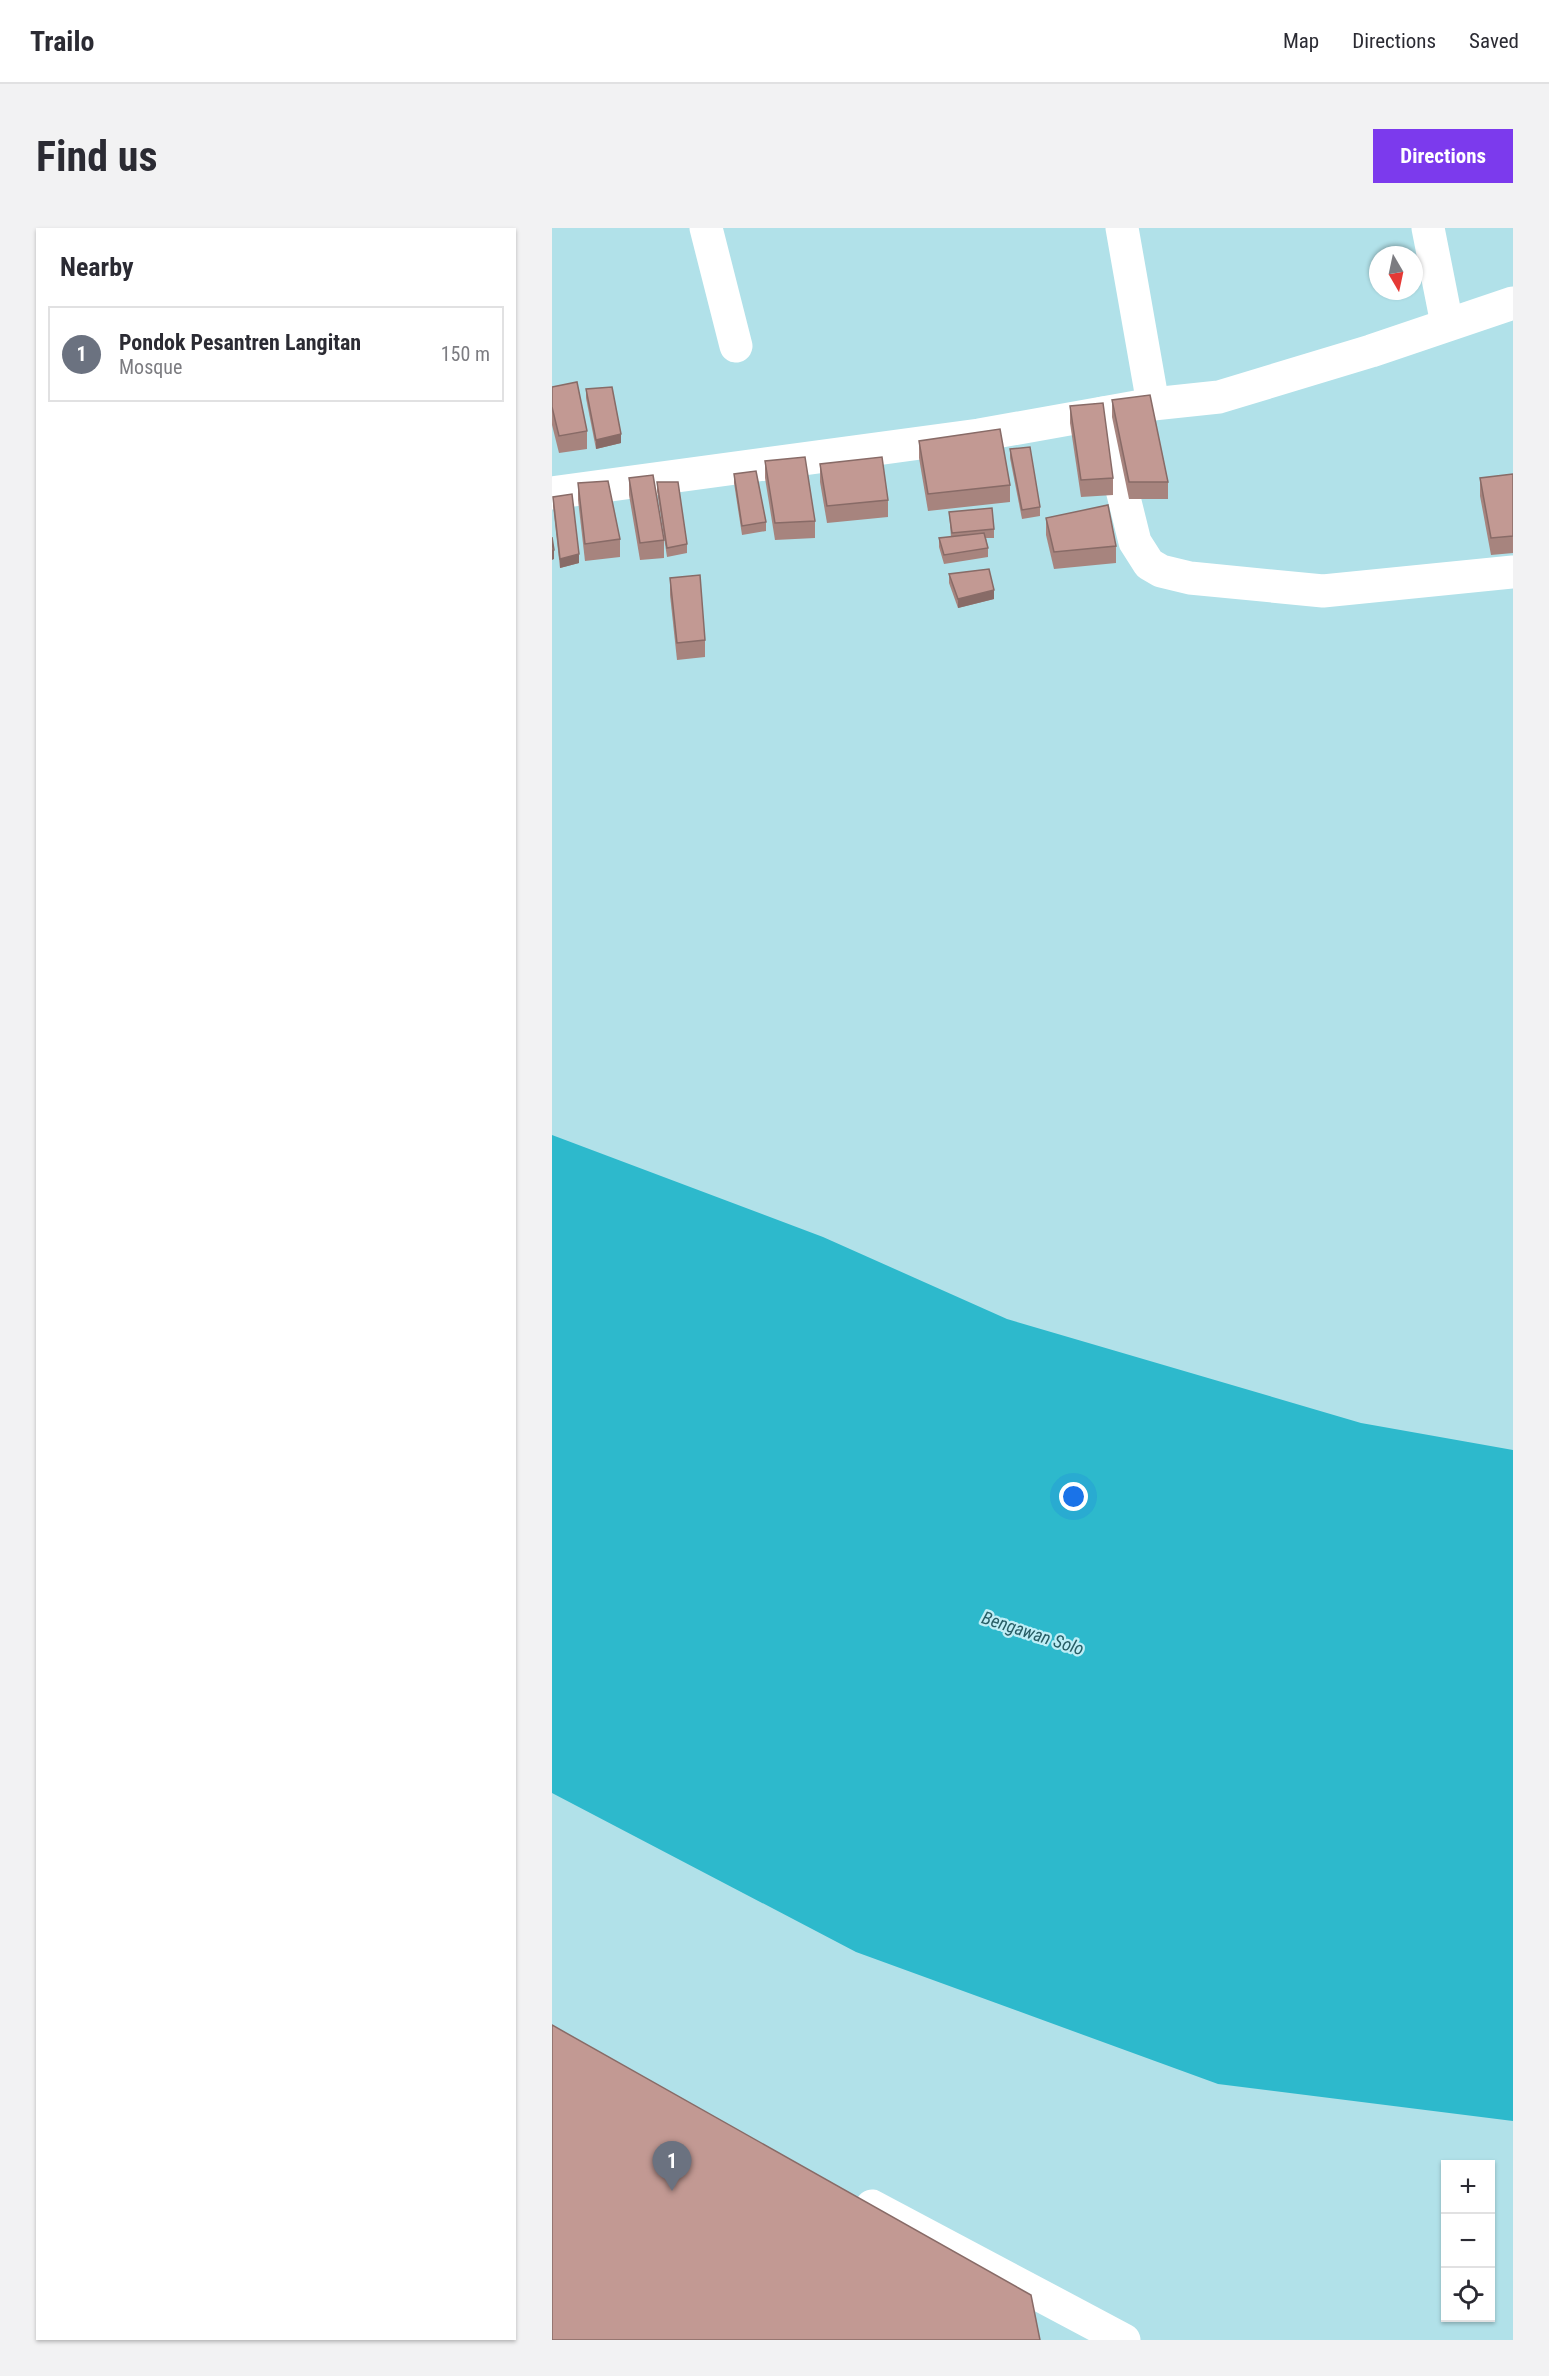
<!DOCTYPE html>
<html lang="en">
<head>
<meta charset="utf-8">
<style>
	body { margin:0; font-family:"Roboto Condensed",sans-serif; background:#f2f2f3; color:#2b2b33 }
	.controls { position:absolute; right:18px; bottom:18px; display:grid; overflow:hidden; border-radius:0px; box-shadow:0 2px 4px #0004 }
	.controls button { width:54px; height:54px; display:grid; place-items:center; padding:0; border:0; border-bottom:2px solid #e1e1e2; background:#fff; color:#2b2b33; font:30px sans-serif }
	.compass { position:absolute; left:817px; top:18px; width:54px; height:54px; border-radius:50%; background:#fff; box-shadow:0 2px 4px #0004; rotate:171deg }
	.you { position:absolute; left:522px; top:1269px; width:21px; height:21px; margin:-15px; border:4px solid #fff; border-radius:50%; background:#1a73e8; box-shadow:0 0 0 9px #1a73e833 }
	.badge { display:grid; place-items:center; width:39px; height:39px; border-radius:50%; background:#7c3aed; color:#fff; font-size:20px; font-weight:700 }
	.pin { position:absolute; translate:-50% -50px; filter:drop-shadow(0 2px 3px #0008) }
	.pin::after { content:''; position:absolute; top:32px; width:21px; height:18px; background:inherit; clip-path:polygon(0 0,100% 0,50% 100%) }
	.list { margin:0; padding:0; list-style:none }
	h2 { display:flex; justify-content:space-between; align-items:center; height:78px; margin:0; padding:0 24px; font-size:26px }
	h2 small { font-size:20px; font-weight:400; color:#7c7c81 }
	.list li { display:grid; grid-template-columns:39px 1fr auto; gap:18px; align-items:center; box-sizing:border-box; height:96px; margin:0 12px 12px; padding:0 12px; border:2px solid #e1e1e2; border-radius:0px }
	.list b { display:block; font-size:22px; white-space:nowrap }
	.list p { margin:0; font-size:20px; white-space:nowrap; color:#7c7c81 }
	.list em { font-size:20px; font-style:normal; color:#7c7c81 }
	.icon { flex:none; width:33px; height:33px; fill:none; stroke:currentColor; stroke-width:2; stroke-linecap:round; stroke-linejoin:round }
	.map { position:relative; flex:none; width:961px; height:2112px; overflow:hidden; border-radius:0px }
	header { display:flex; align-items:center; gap:36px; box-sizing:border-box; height:84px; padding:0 30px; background:#fff; border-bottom:2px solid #e1e1e2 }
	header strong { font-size:28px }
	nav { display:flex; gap:33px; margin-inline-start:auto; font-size:21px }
	.intro { display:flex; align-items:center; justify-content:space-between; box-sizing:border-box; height:144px; padding:0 36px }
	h1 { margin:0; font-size:42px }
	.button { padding:15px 27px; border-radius:0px; background:#7c3aed; color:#fff; font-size:21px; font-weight:700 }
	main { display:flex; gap:36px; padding:0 36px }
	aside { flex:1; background:#fff; border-radius:0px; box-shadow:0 2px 4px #0004 }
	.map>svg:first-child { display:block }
	.water { fill:#2db9cc }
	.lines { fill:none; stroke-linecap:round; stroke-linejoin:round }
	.minor { stroke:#fff; stroke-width:33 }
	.wall { fill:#a7847e }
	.shaded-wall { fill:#886b67 }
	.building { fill:#c29993; stroke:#886b67; stroke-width:1.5 }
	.labels { text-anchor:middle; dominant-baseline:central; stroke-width:4.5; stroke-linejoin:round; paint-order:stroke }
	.water-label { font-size:18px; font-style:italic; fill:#275d65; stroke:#beeef6 }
</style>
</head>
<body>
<header>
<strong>Trailo</strong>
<nav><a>Map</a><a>Directions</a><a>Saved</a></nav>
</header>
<div class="intro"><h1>Find us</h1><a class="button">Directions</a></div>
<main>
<aside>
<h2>Nearby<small></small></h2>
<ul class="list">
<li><span class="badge" style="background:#6b7280">1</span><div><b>Pondok Pesantren Langitan</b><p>Mosque</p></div><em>150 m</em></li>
</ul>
</aside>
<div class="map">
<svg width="961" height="2112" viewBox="0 0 961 2112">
	<rect width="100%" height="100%" fill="#b1e1e9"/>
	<!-- water -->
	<polygon class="water" points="0,907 271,1009 455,1091 809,1195 961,1222 961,1893 666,1856 304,1724 0,1565"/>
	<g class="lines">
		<!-- minor -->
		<g class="minor">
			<polyline points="154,0 184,118"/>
			<polyline points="570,0 601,176"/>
			<polyline points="876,0 895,96"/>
			<polyline points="551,185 583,314 597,336 609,343 638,350 771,363 961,344"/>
			<polyline points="0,265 427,207 601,176 667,169 819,123 961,75"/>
			<polyline points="320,1978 572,2112"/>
		</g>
	</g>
	<!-- wall -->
	<g class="wall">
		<polygon points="0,159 35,203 35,221 7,225 0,197"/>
		<polygon points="34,161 69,215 44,221 34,170"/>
		<polygon points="560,172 616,254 616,271 577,271 560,189"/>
		<polygon points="518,178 561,250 561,267 529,269 518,195"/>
		<polygon points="367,213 458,257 458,274 376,283 367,230"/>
		<polygon points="458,221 488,279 488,288 470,291 458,230"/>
		<polygon points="213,233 263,293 263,310 223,312 213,250"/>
		<polygon points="268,236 336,272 336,289 275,295 268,254"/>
		<polygon points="182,246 214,294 214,303 190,307 182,255"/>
		<polygon points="961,246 961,325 939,327 928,268 928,250"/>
		<polygon points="77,250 112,312 112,330 88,332 77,267"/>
		<polygon points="105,254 135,316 135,325 115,329 105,263"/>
		<polygon points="26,255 68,311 68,329 33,333 26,272"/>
		<polygon points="1,269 27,335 8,340 1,278"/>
		<polygon points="397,284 442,301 442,310 434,310 436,320 436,329 392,336 387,319 387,310 399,309"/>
		<polygon points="494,290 564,318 564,335 502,341 494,307"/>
		<polygon points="397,346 442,371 406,380 397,355"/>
		<polygon points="118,350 153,412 153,429 125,432 118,367"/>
	</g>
	<!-- shaded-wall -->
	<g class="shaded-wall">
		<polygon points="69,206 69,215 44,221 44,212"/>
		<polygon points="2,322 2,331 0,332 0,323"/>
		<polygon points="27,326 27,335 8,340 8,331"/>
		<polygon points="442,362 442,371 406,380 406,371"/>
	</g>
	<!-- building -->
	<g class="building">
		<polygon points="25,154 35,203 7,208 0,179 0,159"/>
		<polygon points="60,159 69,206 44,212 34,161"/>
		<polygon points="598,167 616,254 577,254 560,172"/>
		<polygon points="551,175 561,250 529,252 518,178"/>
		<polygon points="448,201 458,257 376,266 367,213"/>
		<polygon points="478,219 488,279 470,282 458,221"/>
		<polygon points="253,229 263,293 223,295 213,233"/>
		<polygon points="330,229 336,272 275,278 268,236"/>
		<polygon points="204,243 214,294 190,298 182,246"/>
		<polygon points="961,246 961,308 939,310 928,250"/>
		<polygon points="101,247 112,312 88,315 77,250"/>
		<polygon points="56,253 68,311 33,316 26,255"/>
		<polygon points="105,254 126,254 135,316 115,320"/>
		<polygon points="20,266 27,326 8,331 1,269"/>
		<polygon points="556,277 564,318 502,324 494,290"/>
		<polygon points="440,280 442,301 400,305 397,284"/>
		<polygon points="432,305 436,320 392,327 387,310"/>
		<polygon points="0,309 2,322 0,323"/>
		<polygon points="437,341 442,362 406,371 397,346"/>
		<polygon points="148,347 153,412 125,415 118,350"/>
		<polygon points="0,1797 479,2067 488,2112 0,2112"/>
	</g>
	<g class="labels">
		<!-- water labels -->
		<g class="water-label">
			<text transform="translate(481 1405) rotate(18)">Bengawan Solo</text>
		</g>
	</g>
</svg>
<div class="controls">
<button>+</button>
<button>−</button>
<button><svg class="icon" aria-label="locate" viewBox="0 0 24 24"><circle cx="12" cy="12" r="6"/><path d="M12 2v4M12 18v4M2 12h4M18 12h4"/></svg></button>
</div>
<svg class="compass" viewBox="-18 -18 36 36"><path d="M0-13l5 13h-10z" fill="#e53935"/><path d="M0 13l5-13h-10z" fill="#7c7c81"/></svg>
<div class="you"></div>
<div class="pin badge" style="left:120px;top:1963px;background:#6b7280">1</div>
</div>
</main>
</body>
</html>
